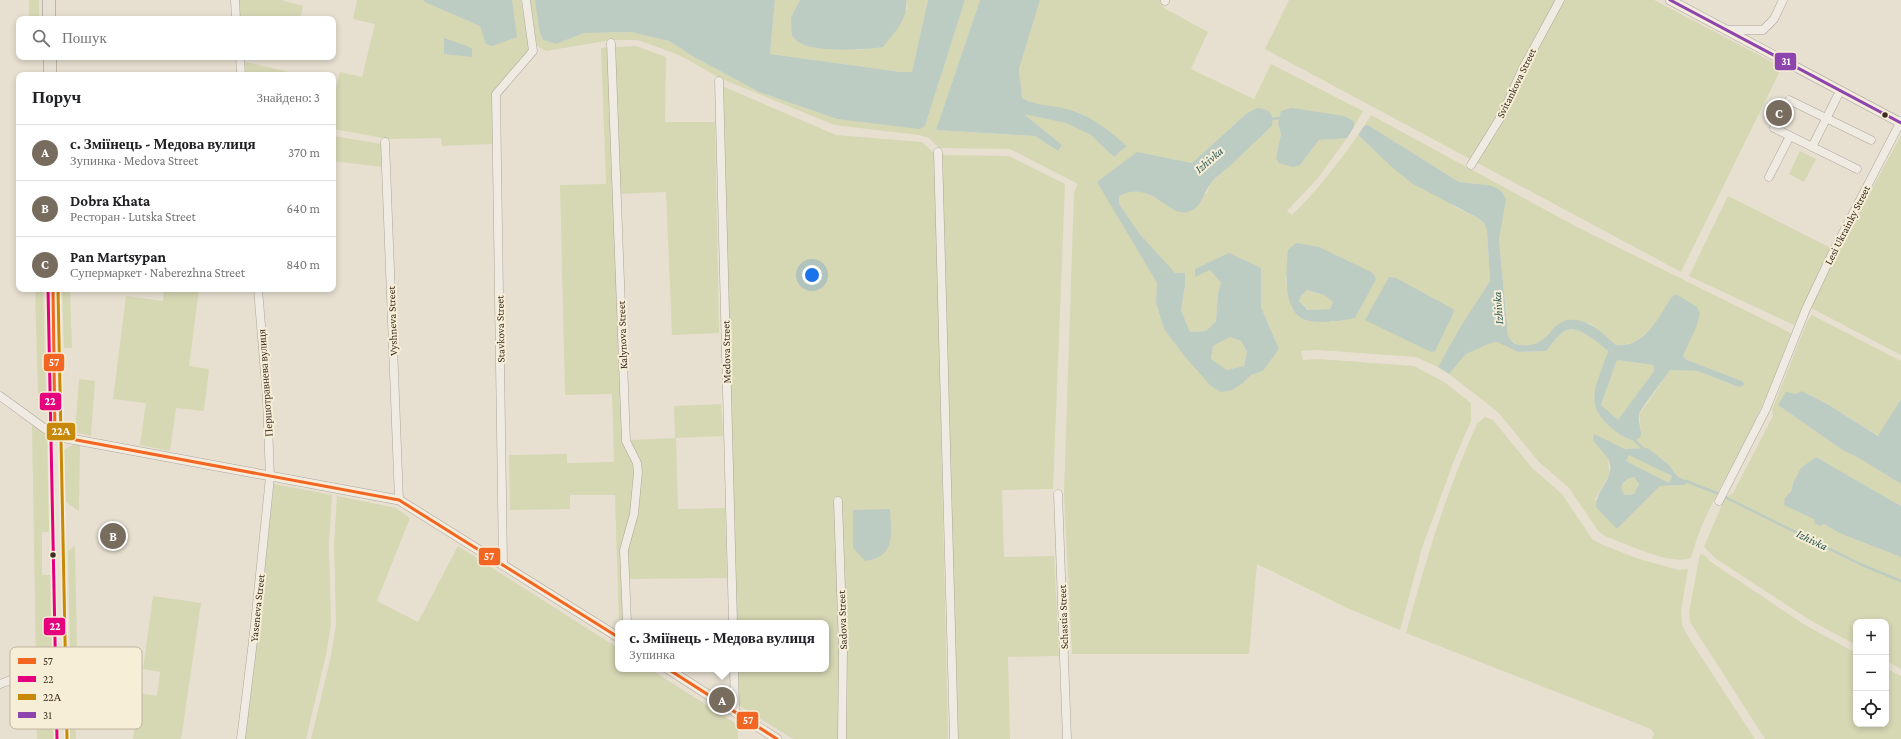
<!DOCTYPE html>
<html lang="uk">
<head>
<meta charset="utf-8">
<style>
	body { margin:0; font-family:"Crimson Pro",serif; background:#f6f6f6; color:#202124 }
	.controls { position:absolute; right:12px; bottom:12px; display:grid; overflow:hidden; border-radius:8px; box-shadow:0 2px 6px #0003 }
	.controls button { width:36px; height:36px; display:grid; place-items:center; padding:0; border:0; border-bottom:1px solid #e0e0e0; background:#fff; color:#202124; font:20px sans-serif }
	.you { position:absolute; left:812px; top:275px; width:14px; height:14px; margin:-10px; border:3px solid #fff; border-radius:50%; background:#1a73e8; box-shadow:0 0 0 6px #1a73e833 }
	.badge { display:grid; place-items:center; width:26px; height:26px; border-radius:50%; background:#786c5e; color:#fff; font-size:13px; font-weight:700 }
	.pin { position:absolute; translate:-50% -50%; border:2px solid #fff; box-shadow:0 1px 4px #0006 }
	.popup { position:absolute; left:615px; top:620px; width:214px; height:52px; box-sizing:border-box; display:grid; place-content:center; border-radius:8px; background:#fff; filter:drop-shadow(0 1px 3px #0005); font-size:13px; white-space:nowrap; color:#757577 }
	.popup b { font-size:15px; color:#202124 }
	.popup::after { content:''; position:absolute; left:50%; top:100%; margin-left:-8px; border:8px solid transparent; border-top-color:#fff }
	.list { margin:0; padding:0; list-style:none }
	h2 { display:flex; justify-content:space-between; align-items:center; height:52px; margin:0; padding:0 16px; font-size:17px }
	h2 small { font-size:13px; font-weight:400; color:#757577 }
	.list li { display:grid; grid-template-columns:26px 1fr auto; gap:12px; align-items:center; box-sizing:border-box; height:56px; padding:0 16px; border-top:1px solid #e0e0e0 }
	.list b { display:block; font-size:15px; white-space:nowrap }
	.list p { margin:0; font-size:13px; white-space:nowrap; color:#757577 }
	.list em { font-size:13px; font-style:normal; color:#757577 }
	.icon { flex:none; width:22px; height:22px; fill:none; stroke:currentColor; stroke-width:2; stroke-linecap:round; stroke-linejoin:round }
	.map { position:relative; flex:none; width:1901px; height:739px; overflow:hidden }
	.search { position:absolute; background:#fff; box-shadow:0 2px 6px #0003; left:16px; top:16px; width:320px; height:44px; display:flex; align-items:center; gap:10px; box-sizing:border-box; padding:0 14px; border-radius:8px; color:#757577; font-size:15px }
	.panel { position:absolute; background:#fff; box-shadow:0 2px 6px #0003; left:16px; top:72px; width:320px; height:220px; border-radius:8px }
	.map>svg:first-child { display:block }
	.green { fill:#d6d7b3; fill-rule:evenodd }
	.water { fill:#bcccc2; fill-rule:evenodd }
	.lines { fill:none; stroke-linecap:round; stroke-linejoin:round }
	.stream { stroke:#bcccc2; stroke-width:2.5 }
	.minor-casing { stroke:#ada599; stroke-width:9 }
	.tertiary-casing { stroke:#ada599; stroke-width:10 }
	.primary-casing { stroke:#928b80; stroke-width:13 }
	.minor { stroke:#efebe3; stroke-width:8 }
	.tertiary { stroke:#efebe3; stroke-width:9 }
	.primary { stroke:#e6e1d4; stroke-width:12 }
	.bus-1-casing { stroke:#f7eed8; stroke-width:6 }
	.bus-2-casing { stroke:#f7eed8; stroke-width:6 }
	.bus-3-casing { stroke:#f7eed8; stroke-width:6 }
	.bus-4-casing { stroke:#f7eed8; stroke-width:6 }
	.bus-1 { stroke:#f26522; stroke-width:3 }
	.bus-2 { stroke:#e5007d; stroke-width:3 }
	.bus-3 { stroke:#c88808; stroke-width:3 }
	.bus-4 { stroke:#8e44ad; stroke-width:3 }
	.bus-dot { fill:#3d2e20; stroke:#f7eed8; stroke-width:1.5 }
	.labels { text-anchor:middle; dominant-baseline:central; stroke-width:4; stroke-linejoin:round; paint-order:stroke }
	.street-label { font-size:11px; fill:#3d2e20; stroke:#f7eed8 }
	.water-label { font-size:12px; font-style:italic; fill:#2f5d5a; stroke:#f7eed8 }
	.key { fill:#f7eed8; stroke:#bfb4a1; stroke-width:1 }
	.key-label { font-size:11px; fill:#3d2e20 }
	.line-badge { stroke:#f7eed8; stroke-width:1.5 }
	.badge-label { font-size:11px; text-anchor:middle; font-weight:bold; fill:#fff }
</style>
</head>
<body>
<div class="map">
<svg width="1901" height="739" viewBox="0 0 1901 739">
	<rect width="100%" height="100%" fill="#e7e0d1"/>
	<!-- green -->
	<g class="green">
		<rect x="29" y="0" width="10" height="19"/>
		<polygon points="239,0 281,0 303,6 300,19 240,19"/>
		<polygon points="357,0 521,0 529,49 492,94 493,144 442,146 441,138 389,139 333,129 333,101 340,72 362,77 375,24 353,19"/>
		<path d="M 530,0 L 535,0 L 539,30 L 543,40 L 556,44 L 584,33 L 631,32 L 669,41 L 694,57 L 759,92 L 837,119 L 925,126 L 965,0 L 980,0 L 936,130 L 1035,136 L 1058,151 L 1062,145 L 1023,113 L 1066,123 L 1092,135 L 1114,157 L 1127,146 L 1022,98 L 1019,69 L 1040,0 L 1159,0 L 1164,8 L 1208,32 L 1191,69 L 1254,99 L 1271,64 L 1363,111 L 1354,127 L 1354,121 L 1278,124 L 1281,134 L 1276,158 L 1300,165 L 1319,140 L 1347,138 L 1318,178 L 1287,211 L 1292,215 C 1317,191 1338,163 1358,135 L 1369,146 L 1457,208 L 1478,218 L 1485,224 L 1487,230 L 1490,281 L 1459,329 L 1438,367 L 1416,357 L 1318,350 L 1301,351 L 1303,360 L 1318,359 L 1414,366 L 1444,382 L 1471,403 L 1471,421 L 1455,458 L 1422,548 L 1400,630 L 1347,608 L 1257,564 L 1249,654 L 1072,654 L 1064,494 L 1074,192 L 1078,184 L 1010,149 L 939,148 L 929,138 L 919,135 L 834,125 L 720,78 L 679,55 L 638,40 L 611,40 L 546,51 L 537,46 ZM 1246,114 L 1272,126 L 1210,184 L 1207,193 L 1175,209 L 1144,192 L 1131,190 L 1119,196 L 1119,204 L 1139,233 L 1185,286 L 1181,310 L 1190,332 L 1206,331 L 1216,321 L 1218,293 L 1221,283 L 1210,270 L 1261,268 L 1261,307 L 1279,349 L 1263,371 L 1251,375 L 1243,383 L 1164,329 L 1156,303 L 1157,283 L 1098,182 L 1137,153 L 1192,163 ZM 1285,277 L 1376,279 L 1333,322 L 1292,309 Z"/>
		<polygon points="775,0 800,0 791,17 802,44 812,47 862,50 908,9 906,0 928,0 912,72 901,72 770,54"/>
		<polygon points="1289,0 1654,0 1782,67 1681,272 1265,49"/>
		<polygon points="636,46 666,57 665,122 715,122 719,333 672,335 666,192 620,194 615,47"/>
		<polygon points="609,47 623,441 635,464 631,513 621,550 624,623 619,623 615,495 570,495 570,509 510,510 509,455 567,454 567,463 614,462 612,394 565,395 560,185 606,184 601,48"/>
		<polygon points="245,62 294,73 293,75 246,75"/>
		<polygon points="722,86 836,135 922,142 935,154 948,739 793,739 738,705 737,669 826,669 826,623 736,623"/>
		<path d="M 1371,115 L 1577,227 L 1791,333 C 1777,372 1761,410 1742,447 C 1723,483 1701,519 1691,558 C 1671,566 1627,544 1607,537 L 1599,532 L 1569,488 L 1539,462 L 1498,412 L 1449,374 L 1466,354 L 1491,343 L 1497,342 L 1518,352 L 1546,351 C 1551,345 1557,337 1563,332 C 1576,322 1598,343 1608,351 L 1593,398 L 1623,437 L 1633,440 L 1638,438 L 1641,430 L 1639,415 L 1670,370 L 1697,371 L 1739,387 L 1745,385 L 1742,381 L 1687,360 L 1683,355 L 1685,349 L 1676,294 L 1672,297 C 1658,318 1645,347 1616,345 L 1590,323 L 1560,323 C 1554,329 1548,336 1541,341 C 1531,350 1513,347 1508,335 L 1499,240 L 1501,224 L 1488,185 L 1459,182 L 1368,125 L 1364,126 ZM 1594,435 L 1625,449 L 1648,448 L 1669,465 L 1677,476 L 1688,482 L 1684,485 L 1660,486 L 1617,529 L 1595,499 L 1610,474 L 1608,459 Z"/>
		<polygon points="1901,135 1901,355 1811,308 1837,254"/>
		<polygon points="333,136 381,144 382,167 333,161"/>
		<polygon points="1800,151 1816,159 1804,182 1789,174"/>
		<polygon points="942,155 1009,156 1065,184 1053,489 1002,490 1004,557 1054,556 1059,656 1008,657 1010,739 958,739"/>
		<polygon points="1728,196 1831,248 1794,325 1689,276"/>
		<polygon points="35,289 43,289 46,396 38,396"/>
		<polygon points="62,289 70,289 72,348 64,348"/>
		<polygon points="164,289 199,289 189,366 209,369 204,411 176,408 170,451 140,445 146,403 113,399 126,296 163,301"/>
		<polygon points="1307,290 1324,295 1333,302 1330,309 1309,310 1299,301 1301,296"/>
		<polygon points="1812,315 1901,361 1901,399 1879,436 1829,405 1802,391 1778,405 1844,451 1859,458 1901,484 1901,506 1816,457 1803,468 1793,483 1788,497 1824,524 1839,533 1901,557 1901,669 1886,661 1886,622 1856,622 1856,645 1808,619 1715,558 1704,547 1725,497 1733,493 1773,416 1772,410 1807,322"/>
		<polygon points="1230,337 1241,341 1247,352 1244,366 1227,370 1211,360 1213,346"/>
		<polygon points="1617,360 1653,365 1654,371 1618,421 1601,405"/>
		<polygon points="79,379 95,381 91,436 75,432"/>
		<polygon points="721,404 723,436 676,438 678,509 725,508 727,578 630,579 628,551 642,472 641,462 630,440 675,438 674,406"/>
		<path d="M 1485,417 L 1493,420 L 1532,468 L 1562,494 L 1593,540 L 1603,545 L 1639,559 L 1679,570 L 1688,569 L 1681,611 L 1682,625 L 1692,643 L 1755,739 L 1652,739 L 1654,734 L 1651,729 L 1406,633 C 1425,562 1446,492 1477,424 Z"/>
		<polygon points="32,425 47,436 49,532 42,532 42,575 50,575 52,655 36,663"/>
		<polygon points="73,445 80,445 79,511 66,502 64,450"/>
		<polygon points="1630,454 1672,476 1669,483 1626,461"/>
		<path d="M 1634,477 L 1639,484 L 1634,494 L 1625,495 C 1617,486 1625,480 1634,477 Z"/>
		<polygon points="274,484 332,495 329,544 331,624 326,655 306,739 245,739"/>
		<polygon points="337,496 396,508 410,518 377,601 418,622 458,546 618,648 618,669 650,669 738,725 738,739 311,739 331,656 336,624 334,544"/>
		<polygon points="75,546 78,702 71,699 68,551"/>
		<polygon points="1700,554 1704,555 1711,562 1805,625 1856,653 1856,724 1886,724 1886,668 1901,676 1901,739 1765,739 1690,622 1689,612"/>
		<polygon points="153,596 201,603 181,739 133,739 140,693 157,696 160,672 143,669"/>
		<polygon points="52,674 53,739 37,739 36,680"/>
		<polygon points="69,708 75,708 76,739 70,739"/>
	</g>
	<!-- water -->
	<g class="water">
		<polygon points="423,0 512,0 517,37 492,46 486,44 480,26 425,2"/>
		<polygon points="535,0 775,0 770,54 901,72 912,72 928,0 965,0 925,126 919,129 837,119 759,92 694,57 669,41 631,32 584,33 556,44 543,40 539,30"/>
		<path d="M 800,0 L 906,0 C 909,18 894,33 883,47 C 865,50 819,52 802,44 C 798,42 795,39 792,36 L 791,17 Z"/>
		<path d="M 980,0 L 1040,0 L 1019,69 L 1022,98 C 1038,107 1057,105 1073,111 C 1095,118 1110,132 1127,146 L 1114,157 L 1091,135 L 1066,123 L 1024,114 L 1062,145 L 1058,151 L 1035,136 L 936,130 Z"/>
		<polygon points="444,38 472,48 472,57 444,54"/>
		<path d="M 1257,108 C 1270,109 1274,114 1272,126 C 1259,139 1245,151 1232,164 C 1225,170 1217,176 1211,183 C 1203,193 1202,209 1187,212 C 1166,216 1152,179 1119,196 L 1119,204 L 1139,233 L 1175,273 L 1185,273 L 1185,286 L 1181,310 L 1190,332 L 1206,331 L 1216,321 L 1218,293 L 1221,283 L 1210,270 L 1195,277 L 1195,269 L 1229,253 L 1261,268 L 1261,307 L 1279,349 L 1263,371 L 1251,375 L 1243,383 L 1232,390 L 1221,392 L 1211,386 L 1186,358 L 1164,329 L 1156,303 L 1157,283 L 1097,182 L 1137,152 L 1192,163 L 1246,114 ZM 1230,337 L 1241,341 L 1247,352 L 1244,366 L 1227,370 L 1211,359 L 1213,346 Z"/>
		<polygon points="1292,108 1344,116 1354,121 1354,127 1347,138 1319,140 1300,165 1293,167 1279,163 1276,158 1281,134 1278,124 1281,111"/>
		<path d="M 1368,125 L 1459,182 L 1488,185 L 1497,188 L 1502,192 L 1506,199 L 1499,240 L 1508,335 C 1511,341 1514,345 1521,345 C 1549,348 1549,323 1568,320 C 1588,317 1602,333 1616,345 C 1645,348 1658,317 1672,297 L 1676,294 L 1697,307 L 1700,313 L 1697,325 L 1683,356 L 1687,360 L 1742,381 L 1745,385 L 1739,387 L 1697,371 L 1670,370 C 1665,378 1640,409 1639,415 C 1637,422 1645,434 1638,439 C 1632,442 1623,437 1618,433 C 1580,405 1596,389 1608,351 C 1598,343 1576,322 1563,332 C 1557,337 1551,345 1546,351 L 1518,352 L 1497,342 L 1491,343 L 1466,354 L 1449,374 L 1438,367 L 1459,329 L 1490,281 L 1487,230 L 1485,224 L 1478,218 L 1413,184 L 1394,169 L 1358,135 L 1364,126 ZM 1617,360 L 1653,365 L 1654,371 L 1618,420 L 1601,405 Z"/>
		<path d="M 1296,243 L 1319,247 L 1373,273 L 1376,279 L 1355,318 C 1339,321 1321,324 1306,320 C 1282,313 1286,269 1288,250 ZM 1307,290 L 1324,295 L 1333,302 L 1330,309 L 1308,310 L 1299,301 L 1301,296 Z"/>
		<polygon points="1389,277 1396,278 1453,309 1454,312 1435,351 1431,352 1365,320"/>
		<polygon points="1802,391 1829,405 1878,436 1901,399 1901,484 1859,458 1844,451 1778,405 1786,392 1796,394"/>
		<path d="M 1594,434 L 1625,449 L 1648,448 L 1669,465 L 1677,476 L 1689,482 L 1684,485 L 1660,486 L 1617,529 L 1596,507 C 1595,489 1619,476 1607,457 C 1603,451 1597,446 1593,440 ZM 1629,455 L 1672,476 L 1669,483 L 1626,461 ZM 1634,477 L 1639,484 L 1634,494 L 1625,495 C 1617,486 1625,479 1634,477 Z"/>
		<polygon points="1816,457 1901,506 1901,557 1839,533 1824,524 1820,526 1815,524 1814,519 1784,505 1785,498 1791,491 1793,483 1801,468"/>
		<path d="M 890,509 C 891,533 897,557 865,561 L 853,548 L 853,510 Z"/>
	</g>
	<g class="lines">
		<!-- stream -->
		<g class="stream">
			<polyline points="1271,119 1282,118"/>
			<polyline points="1632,438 1646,451"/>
			<polyline points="1686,481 1719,494"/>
			<polyline points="1725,497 1860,564 1901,581"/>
		</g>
		<!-- minor casing -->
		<g class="minor-casing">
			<g id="minor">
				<polyline points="235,0 236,19"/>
				<polyline points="1165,1 1165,0"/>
				<polyline points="1727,30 1763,30 1774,19 1783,0"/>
				<polyline points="611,43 626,441 637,463 638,472 634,514 624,550 627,623"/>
				<polyline points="240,57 241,75"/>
				<polyline points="719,81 733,623"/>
				<polyline points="1789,100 1871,140"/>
				<polyline points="1774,128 1857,169"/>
				<polyline points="385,142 399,500"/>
				<polyline points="1812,147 1840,91"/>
				<polyline points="938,152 954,739"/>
				<polyline points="1471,165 1502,115 1522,70 1560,0"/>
				<polyline points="1769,177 1790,136"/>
				<polyline points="0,396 55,436"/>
				<polyline points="1058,494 1067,739"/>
				<polyline points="838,501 843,648 842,739"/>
				<polyline points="1719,501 1766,409 1806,309 1833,252 1901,121"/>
				<polyline points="503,564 496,94 533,51 526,0"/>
				<polyline points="734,669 735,712"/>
				<polyline points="0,684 59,662"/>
				<polyline points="241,739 254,633 270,477 267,398 258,289"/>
			</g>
		</g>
		<!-- tertiary casing -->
		<g class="tertiary-casing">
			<g id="tertiary">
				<polyline points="1670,0 1901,123"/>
				<polyline points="55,436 399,500 618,637"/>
				<polyline points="668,669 777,739"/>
			</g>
		</g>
		<!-- primary casing -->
		<g class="primary-casing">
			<g id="primary">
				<polyline points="49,0 49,19"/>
				<polyline points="50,57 50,75"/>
				<polyline points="53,289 62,739"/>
			</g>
		</g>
		<!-- minor -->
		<use href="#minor" class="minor"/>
		<!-- tertiary -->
		<use href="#tertiary" class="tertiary"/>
		<!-- primary -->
		<use href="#primary" class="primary"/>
		<!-- bus-1 casing -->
		<g class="bus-1-casing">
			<g id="bus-1">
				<polyline points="53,289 55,436"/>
				<polyline points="55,436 399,500 618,637"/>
				<polyline points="668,669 777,739"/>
			</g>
		</g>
		<!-- bus-2 casing -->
		<g class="bus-2-casing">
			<polyline id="bus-2" points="48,289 57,739"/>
		</g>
		<!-- bus-3 casing -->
		<g class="bus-3-casing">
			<polyline id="bus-3" points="58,289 67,739"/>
		</g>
		<!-- bus-4 casing -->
		<g class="bus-4-casing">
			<polyline id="bus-4" points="1670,0 1901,123"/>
		</g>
		<!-- bus-1 -->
		<use href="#bus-1" class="bus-1"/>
		<!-- bus-2 -->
		<use href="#bus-2" class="bus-2"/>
		<!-- bus-3 -->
		<use href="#bus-3" class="bus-3"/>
		<!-- bus-4 -->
		<use href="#bus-4" class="bus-4"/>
	</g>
	<!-- markers -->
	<g class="bus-dot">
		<circle cx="1885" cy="115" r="3.5"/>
		<circle cx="53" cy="555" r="3.5"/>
	</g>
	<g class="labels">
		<!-- street labels -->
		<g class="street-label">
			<text transform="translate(1516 83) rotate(-64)">Svitankova Street</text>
			<text transform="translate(1847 225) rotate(-63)">Lesi Ukrainky Street</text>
			<text transform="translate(392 321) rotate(-92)">Vyshneva Street</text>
			<text transform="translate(500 329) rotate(-91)">Stavkova Street</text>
			<text transform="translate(622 335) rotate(-92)">Kalynova Street</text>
			<text transform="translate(726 352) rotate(-91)">Medova Street</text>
			<text transform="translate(265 383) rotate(-94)">Першотравнева вулиця</text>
			<text transform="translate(257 608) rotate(-84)">Yaseneva Street</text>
			<text transform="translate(1063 617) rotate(-92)">Schastia Street</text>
			<text transform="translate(842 620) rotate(-92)">Sadova Street</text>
		</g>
		<!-- water labels -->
		<g class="water-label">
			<text transform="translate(1209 160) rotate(-41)">Izhivka</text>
			<text transform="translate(1498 308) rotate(-94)">Izhivka</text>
			<text transform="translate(1812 540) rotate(26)">Izhivka</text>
		</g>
	</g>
	<!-- legend -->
	<rect x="10" y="647" width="132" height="82" rx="6" class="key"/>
	<rect x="18" y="658" width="18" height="6" fill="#f26522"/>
	<rect x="18" y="676" width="18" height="6" fill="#e5007d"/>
	<rect x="18" y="694" width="18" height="6" fill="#c88808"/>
	<rect x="18" y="712" width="18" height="6" fill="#8e44ad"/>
	<g class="key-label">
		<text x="43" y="665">57</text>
		<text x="43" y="683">22</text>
		<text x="43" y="701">22А</text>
		<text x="43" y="719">31</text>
	</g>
	<g class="line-badge">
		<rect x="1774" y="52" width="23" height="19" rx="4" fill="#8e44ad"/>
		<rect x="43" y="353" width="22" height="19" rx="4" fill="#f26522"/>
		<rect x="39" y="392" width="23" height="19" rx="4" fill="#e5007d"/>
		<rect x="46" y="422" width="30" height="19" rx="4" fill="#c88808"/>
		<rect x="478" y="547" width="23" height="19" rx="4" fill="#f26522"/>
		<rect x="43" y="617" width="23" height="19" rx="4" fill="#e5007d"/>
		<rect x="736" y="711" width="23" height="19" rx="4" fill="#f26522"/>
	</g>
	<g class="badge-label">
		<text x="1786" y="65">31</text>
		<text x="54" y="366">57</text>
		<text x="50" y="405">22</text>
		<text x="61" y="435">22А</text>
		<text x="489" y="560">57</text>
		<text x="55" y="630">22</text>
		<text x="748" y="724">57</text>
	</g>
</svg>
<div class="controls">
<button>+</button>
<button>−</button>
<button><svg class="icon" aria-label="locate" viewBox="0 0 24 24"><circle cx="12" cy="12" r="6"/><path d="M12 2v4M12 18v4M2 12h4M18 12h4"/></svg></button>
</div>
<div class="you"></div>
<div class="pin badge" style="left:722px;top:700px">A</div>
<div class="popup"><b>с. Зміїнець - Медова вулиця</b>Зупинка</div>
<div class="pin badge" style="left:113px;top:536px">B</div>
<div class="pin badge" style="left:1779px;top:113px">C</div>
<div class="search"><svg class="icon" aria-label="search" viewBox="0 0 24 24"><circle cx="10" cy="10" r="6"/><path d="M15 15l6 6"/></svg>Пошук</div>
<section class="panel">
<h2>Поруч<small>Знайдено: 3</small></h2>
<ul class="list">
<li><span class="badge">A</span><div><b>с. Зміїнець - Медова вулиця</b><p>Зупинка · Medova Street</p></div><em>370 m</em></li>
<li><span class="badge">B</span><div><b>Dobra Khata</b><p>Ресторан · Lutska Street</p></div><em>640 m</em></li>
<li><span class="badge">C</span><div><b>Pan Martsypan</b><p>Супермаркет · Naberezhna Street</p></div><em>840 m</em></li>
</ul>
</section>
</div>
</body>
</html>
